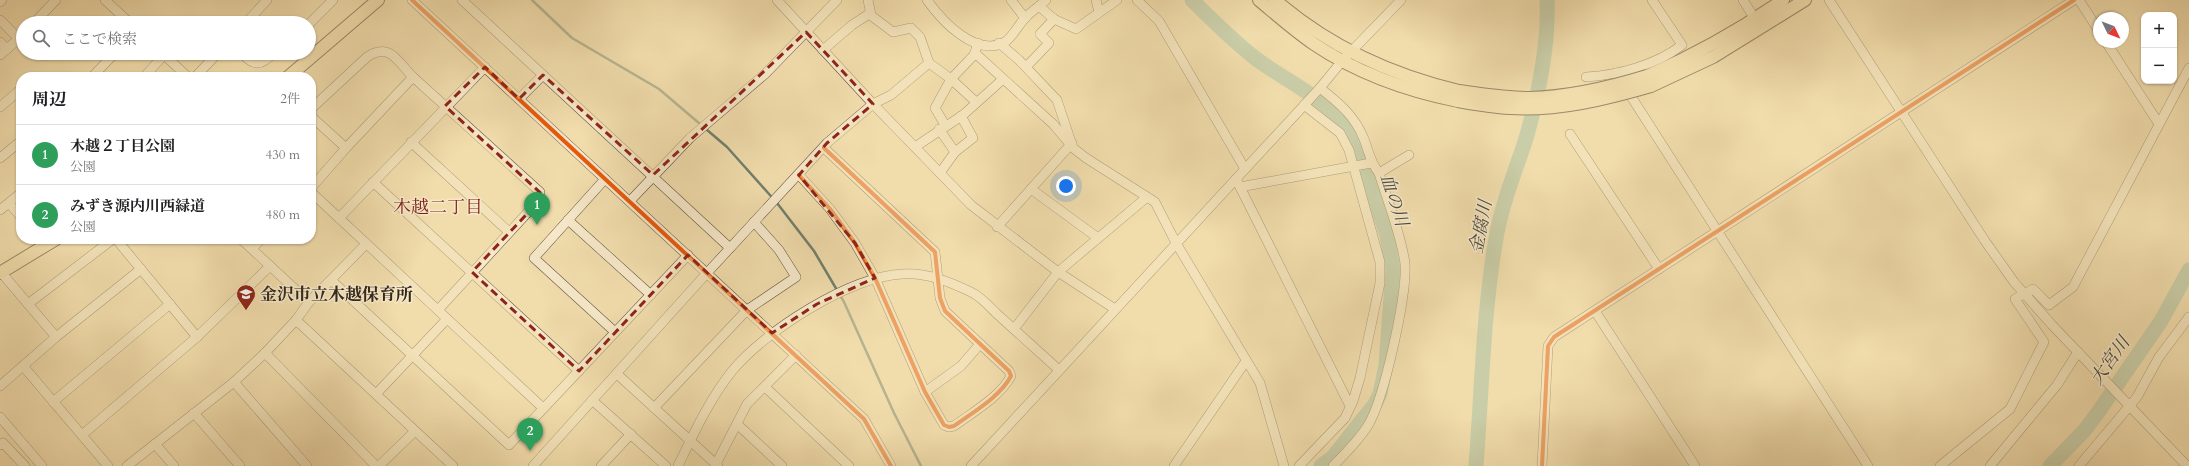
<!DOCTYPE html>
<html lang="ja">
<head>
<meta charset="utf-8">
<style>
	body { margin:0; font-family:Cardo,"Noto Serif JP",serif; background:#f6f6f6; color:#202124 }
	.controls { position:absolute; right:12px; top:12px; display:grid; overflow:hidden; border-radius:8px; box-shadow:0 1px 3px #0004 }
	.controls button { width:36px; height:36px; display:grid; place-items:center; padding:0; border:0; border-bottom:1px solid #e0e0e0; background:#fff; color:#202124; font:20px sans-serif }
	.compass { position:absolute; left:2093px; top:12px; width:36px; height:36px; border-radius:50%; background:#fff; box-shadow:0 1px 3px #0004; rotate:133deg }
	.you { position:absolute; left:1066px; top:186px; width:14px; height:14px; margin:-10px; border:3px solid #fff; border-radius:50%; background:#1a73e8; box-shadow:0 0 0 6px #1a73e833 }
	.badge { display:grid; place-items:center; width:26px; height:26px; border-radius:50%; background:#8f2418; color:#fff; font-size:13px; font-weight:700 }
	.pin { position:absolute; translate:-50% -33px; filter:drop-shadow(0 1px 2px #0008) }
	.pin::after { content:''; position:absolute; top:21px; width:14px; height:12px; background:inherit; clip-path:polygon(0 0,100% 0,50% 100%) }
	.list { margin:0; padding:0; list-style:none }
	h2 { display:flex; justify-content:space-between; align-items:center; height:52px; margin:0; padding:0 16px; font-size:17px }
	h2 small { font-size:13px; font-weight:400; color:#757577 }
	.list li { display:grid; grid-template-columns:26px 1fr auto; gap:12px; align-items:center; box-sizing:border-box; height:60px; padding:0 16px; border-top:1px solid #e0e0e0 }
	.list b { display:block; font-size:15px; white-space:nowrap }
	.list p { margin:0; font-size:13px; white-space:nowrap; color:#757577 }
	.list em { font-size:13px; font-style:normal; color:#757577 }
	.icon { flex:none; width:22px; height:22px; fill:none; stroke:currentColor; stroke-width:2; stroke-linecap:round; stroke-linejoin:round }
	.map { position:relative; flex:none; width:2189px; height:466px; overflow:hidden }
	.search { position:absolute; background:#fff; box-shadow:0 1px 3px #0004; left:16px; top:16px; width:300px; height:44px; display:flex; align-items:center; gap:10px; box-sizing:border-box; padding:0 14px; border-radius:22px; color:#757577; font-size:15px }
	.panel { position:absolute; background:#fff; box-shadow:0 1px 3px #0004; left:16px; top:72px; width:300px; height:172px; border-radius:16px }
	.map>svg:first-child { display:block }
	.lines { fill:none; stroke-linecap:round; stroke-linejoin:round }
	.stream { stroke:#71806e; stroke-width:2.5 }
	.river { stroke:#9bbca5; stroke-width:15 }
	.minor-casing { stroke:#615440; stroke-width:10 }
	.major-casing { stroke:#31271c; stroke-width:14 }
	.minor { stroke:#f6e8c9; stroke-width:9 }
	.major { stroke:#f1dcac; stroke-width:12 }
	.major-bridge-casing { stroke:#31271c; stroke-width:14; stroke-linecap:butt }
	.major-bridge { stroke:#f1dcac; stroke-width:12 }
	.cycleway-casing { stroke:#f6e8c9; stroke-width:6 }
	.cycleway { stroke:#e8590c; stroke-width:4 }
	.marked { fill:none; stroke:#8f2418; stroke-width:3; stroke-dasharray:8 5; stroke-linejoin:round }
	.labels { text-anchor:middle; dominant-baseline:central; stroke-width:3; stroke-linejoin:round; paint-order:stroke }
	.poi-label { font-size:17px; font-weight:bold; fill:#31271c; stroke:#f6e8c9; text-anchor:start }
	.water-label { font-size:18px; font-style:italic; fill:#4c4c3e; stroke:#f6e8c9 }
	.neighbourhood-label { font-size:18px; fill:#7a1f14; stroke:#f6e8c9 }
</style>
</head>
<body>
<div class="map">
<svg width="2189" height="466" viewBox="0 0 2189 466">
	<rect width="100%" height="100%" fill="#f1dcac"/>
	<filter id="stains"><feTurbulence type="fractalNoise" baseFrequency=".005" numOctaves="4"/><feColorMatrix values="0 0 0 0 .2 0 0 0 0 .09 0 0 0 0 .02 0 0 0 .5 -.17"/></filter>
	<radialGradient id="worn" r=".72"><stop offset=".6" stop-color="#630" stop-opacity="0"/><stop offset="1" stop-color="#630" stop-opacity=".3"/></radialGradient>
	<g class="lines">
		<!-- stream -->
		<polyline class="stream" points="532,0 572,38 659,89 727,147 777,203 814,251 844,302 894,413 921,466"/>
		<!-- river -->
		<g class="river">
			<path d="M 1192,0 C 1212,20 1232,40 1255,58 C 1288,83 1334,101 1355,140 L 1387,236 L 1393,269 L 1386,365 L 1380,394 L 1375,404 L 1333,457 L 1321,466"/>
			<path d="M 1476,466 C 1482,389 1483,310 1497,233 C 1503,199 1517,168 1527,135 C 1539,92 1549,44 1547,0"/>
			<polyline points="2050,466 2084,431 2099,411 2161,321 2189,270"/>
		</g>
		<!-- minor casing -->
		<g class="minor-casing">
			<g id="minor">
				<polyline points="105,0 130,23"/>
				<polyline points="412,0 864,419 891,466"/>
				<polyline points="462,0 730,248"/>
				<polyline points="777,0 873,104 971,205 1058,272 1115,309"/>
				<polyline points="868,0 871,15"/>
				<path d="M 927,0 C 942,21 976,58 1005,42 C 1014,36 1019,23 1027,16 C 1033,10 1040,6 1046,0"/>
				<polyline points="1011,0 1025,18"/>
				<polyline points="1096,0 1099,12"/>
				<polyline points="1137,0 1159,21 1245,169"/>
				<polyline points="1743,0 1755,19"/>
				<polyline points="1829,0 1985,241 2014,282 2052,325 2187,466"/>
				<polyline points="2079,0 2099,31"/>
				<polyline points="0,2 2,0"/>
				<polyline points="1039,6 1054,19 1076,29 1117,0"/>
				<polyline points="0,20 19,39"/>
				<polyline points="34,23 56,0"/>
				<polyline points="246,23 267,0"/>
				<polyline points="309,24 333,0"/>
				<polyline points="0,42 7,49"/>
				<polyline points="2106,42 2159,124"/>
				<polyline points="999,43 1019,60 1057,100 1073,148 1086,158 1155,202 1176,243 1260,383 1284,466"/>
				<polyline points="823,50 852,25 869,14 893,32 911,28 920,37 929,63 951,79 974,55 978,43"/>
				<polyline points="162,53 188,77"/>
				<path d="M 241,53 C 256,67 259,66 274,53"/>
				<polyline points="975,53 1053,124 1070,144"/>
				<polyline points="0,55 23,35"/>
				<polyline points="1026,67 1049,43 1040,34 1054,19"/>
				<polyline points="1616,73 1868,466"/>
				<polyline points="92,77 115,53"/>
				<polyline points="144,77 164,55"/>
				<polyline points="195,77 218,53"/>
				<path d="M 1586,77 C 1619,75 1656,65 1682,45 L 1652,0"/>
				<path d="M 1320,88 C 1339,103 1355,116 1364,139 C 1369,152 1370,162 1379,173 C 1387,200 1402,237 1405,264 C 1407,295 1384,401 1367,427 C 1357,442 1345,454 1333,466"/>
				<polyline points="519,99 543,75"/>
				<polyline points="0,107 21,89"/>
				<path d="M 311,113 L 312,108 L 367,57 C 390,42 397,61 413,77"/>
				<polyline points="311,114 313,118 346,148"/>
				<polyline points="945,125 935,108 951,79 976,102"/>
				<polyline points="939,129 955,152"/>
				<polyline points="1570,134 1659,269"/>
				<polyline points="411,142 509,232"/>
				<polyline points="915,147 963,115 1002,80"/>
				<polyline points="0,158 21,141"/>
				<polyline points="940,173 955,152 973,138 961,116"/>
				<polyline points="1379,173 1409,155"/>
				<path d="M 799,175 L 830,209 L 855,243 L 875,278 L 925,392 L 944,425 L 949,427 L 954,426 C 973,412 1000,397 1011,376 L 1009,371 L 945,311 L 940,298 L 935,252 L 824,148"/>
				<polyline points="605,179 534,258 615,332"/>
				<polyline points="1236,179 1350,406"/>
				<polyline points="373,182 579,371"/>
				<polyline points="1240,187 1371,163"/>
				<polyline points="311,188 346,148 413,77 540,192 540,199 438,310"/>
				<polyline points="1031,189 1098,238"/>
				<polyline points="311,192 543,408"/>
				<polyline points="630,201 690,138 765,74 837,0"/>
				<polyline points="9,203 21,217"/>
				<polyline points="0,210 21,193"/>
				<polyline points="339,218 485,67"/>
				<polyline points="568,220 651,295"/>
				<polyline points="997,227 1072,143"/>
				<polyline points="116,239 197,337 270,266"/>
				<polyline points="241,239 309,302"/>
				<polyline points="252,249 261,239"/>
				<polyline points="0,271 56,337"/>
				<polyline points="331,280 509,445 688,255"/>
				<polyline points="28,304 113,239"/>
				<polyline points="1595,311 1695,466"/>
				<polyline points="296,320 453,466"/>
				<polyline points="1014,329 1058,272 1147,197"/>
				<polyline points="265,353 376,466"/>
				<polyline points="23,366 108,466"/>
				<polyline points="617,374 718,466"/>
				<polyline points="234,382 307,466"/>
				<polyline points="0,386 56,337 141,269"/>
				<polyline points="765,387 849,466"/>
				<polyline points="925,392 961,366 980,344"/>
				<polyline points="376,394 447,319"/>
				<polyline points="592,400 666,466"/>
				<polyline points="53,402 170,304"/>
				<polyline points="654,408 747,310 796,277 779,250 754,222"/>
				<polyline points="194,413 240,466"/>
				<polyline points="0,417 42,466"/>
				<polyline points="737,424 782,466"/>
				<polyline points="82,435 197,337"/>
				<polyline points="155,444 174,466"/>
				<polyline points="0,445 3,443 25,466"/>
				<polyline points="716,464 747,404 796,355"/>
				<polyline points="127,466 234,382 265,353 296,320 309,302 366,244"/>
				<polyline points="379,466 415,431"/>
				<polyline points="533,466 707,273 827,143 873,104 891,95 929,63"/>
				<polyline points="601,466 631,434"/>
				<path d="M 678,466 C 694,433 709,400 732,371 C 765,331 849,277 902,274 C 926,272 950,282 971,292 C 980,296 989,306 996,313 C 1017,332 1038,351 1059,370"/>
				<polyline points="971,466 1320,88 1342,61 1401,0"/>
				<polyline points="1174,466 1246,361"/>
				<polyline points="1299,466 1345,418 1353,401 1360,378 1380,283 1380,262 1349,150 1340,133 1304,105"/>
				<polyline points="1542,466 1548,346 1554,337 2074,0"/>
				<polyline points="1940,466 2010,409 2044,342 2015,299 2033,289 2049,305 2073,287 2189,68"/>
				<polyline points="1990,466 2057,385 2078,352"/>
				<polyline points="2079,466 2137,397 2159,357 2189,317"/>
			</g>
		</g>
		<!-- major casing -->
		<g class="major-casing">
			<g id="major">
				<path d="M 1259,0 C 1277,15 1295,31 1314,44 C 1357,73 1408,91 1458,101"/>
				<path d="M 1275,0 C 1328,46 1391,75 1459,91"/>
				<path d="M 1647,76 C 1695,55 1740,30 1783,0"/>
				<polyline points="288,77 378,0"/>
				<polyline points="1651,86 1713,57 1805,0"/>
				<polyline points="0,273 56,239"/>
			</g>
		</g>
		<!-- minor -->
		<use href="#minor" class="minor"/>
		<!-- major -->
		<use href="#major" class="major"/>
		<!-- major-bridge casing -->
		<g class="major-bridge-casing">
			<g id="major-bridge">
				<path d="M 1459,91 C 1482,94 1506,98 1529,98 C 1569,97 1608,88 1647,76"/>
				<path d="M 1458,101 C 1475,104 1493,107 1510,108 C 1558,111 1606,99 1651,86"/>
			</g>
		</g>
		<!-- major-bridge -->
		<use href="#major-bridge" class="major-bridge"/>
		<!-- cycleway casing -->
		<g class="cycleway-casing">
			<g id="cycleway">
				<polyline points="412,0 864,419 891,466"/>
				<path d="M 799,175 L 830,209 L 855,243 L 875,278 L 925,392 L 944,425 L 949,427 L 954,426 C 973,412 1000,397 1011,376 L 1009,371 L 945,311 L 940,298 L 935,252 L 824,148"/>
				<polyline points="1542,466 1548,346 1554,337 2074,0"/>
			</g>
		</g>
		<!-- cycleway -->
		<use href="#cycleway" class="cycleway"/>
	</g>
	<!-- marked area -->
	<path d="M0 0H2189V466H0ZM 806,32 L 873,104 L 827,143 L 799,175 L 855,243 L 875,278 L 817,304 L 772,333 L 688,255 L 579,371 L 472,272 L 544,196 L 445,106 L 485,67 L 519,99 L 543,75 L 653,175 Z" fill="#f1dcac" fill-opacity=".55" fill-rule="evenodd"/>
	<path class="marked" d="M 806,32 L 873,104 L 827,143 L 799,175 L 855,243 L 875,278 L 817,304 L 772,333 L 688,255 L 579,371 L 472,272 L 544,196 L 445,106 L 485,67 L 519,99 L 543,75 L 653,175 Z"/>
	<!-- icons -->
	<defs>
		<g id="school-pin" transform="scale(1)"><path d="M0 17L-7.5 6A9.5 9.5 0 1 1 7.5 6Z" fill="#8f2418" stroke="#f6e8c9"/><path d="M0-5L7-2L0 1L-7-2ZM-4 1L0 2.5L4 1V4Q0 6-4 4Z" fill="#fff"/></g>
	</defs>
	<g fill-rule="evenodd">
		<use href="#school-pin" x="246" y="294"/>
	</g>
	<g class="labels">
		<!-- poi labels -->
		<g class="poi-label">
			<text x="260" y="294">金沢市立木越保育所</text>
		</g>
		<!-- water labels -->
		<g class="water-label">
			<text transform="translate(1394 200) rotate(72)">血の川</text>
			<text transform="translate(1481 227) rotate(-79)">金腐川</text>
			<text transform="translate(2110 361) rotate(-55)">大宮川</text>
		</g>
		<!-- neighbourhood labels -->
		<g class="neighbourhood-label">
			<text x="438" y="207">木越二丁目</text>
		</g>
	</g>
	<rect width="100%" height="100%" filter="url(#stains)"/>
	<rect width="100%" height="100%" fill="url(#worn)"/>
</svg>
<div class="controls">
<button>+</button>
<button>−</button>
</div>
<svg class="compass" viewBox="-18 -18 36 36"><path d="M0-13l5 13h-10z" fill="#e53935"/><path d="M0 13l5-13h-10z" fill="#757577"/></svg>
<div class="you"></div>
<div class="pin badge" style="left:537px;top:225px;background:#2e9e5b">1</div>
<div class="pin badge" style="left:530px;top:451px;background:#2e9e5b">2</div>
<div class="search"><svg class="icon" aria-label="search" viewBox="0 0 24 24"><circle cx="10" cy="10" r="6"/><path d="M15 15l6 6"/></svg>ここで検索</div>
<section class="panel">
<h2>周辺<small>2件</small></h2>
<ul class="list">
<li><span class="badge" style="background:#2e9e5b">1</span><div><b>木越２丁目公園</b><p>公園</p></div><em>430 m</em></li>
<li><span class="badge" style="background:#2e9e5b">2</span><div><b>みずき源内川西緑道</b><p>公園</p></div><em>480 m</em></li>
</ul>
</section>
</div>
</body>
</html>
